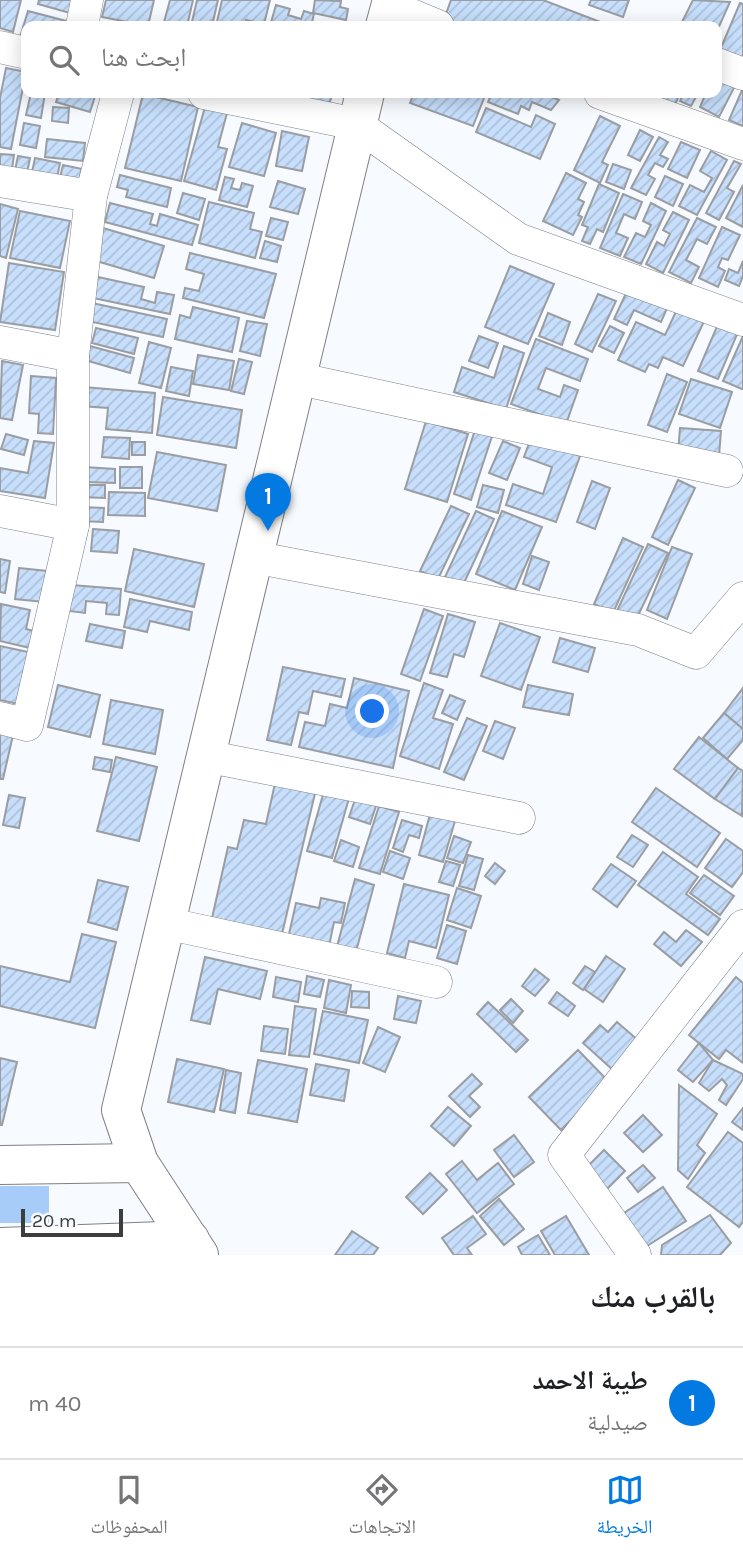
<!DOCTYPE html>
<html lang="ar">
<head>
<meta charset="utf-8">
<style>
	body { margin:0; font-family:Karla,"Noto Naskh Arabic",sans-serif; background:#f6f6f6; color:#202124; direction:rtl }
	.scale { position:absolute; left:21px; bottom:18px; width:102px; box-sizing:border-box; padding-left:7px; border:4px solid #3c3d3e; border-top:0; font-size:19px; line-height:24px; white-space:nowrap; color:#3c3d3e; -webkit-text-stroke:5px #f7fafe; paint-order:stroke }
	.you { position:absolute; left:373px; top:712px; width:24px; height:24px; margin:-18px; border:5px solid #fff; border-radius:50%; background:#1a73e8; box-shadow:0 0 0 10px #1a73e833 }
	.badge { display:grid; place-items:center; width:46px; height:46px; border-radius:50%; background:#037ae1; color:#fff; font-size:23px; font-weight:700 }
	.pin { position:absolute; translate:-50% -58px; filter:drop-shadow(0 2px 4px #0008) }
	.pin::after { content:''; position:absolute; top:37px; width:24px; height:21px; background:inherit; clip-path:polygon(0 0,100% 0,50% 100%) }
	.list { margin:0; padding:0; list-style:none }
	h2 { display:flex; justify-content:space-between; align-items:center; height:91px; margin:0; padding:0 28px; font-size:30px }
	h2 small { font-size:23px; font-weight:400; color:#757577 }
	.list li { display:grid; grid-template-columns:46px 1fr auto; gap:21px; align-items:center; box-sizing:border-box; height:112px; padding:0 28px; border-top:2px solid #e0e0e0 }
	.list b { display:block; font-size:26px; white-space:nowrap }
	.list p { margin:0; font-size:23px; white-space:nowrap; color:#757577 }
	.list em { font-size:23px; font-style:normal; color:#757577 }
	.icon { flex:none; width:38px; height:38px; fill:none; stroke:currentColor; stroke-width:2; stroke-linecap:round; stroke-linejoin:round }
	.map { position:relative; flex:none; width:743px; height:1255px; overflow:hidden; direction:ltr }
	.search { position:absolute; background:#fff; box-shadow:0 4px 18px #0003; left:21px; right:21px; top:21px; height:77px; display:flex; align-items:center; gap:18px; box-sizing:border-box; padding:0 24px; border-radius:14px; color:#757577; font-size:26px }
	.sheet { height:203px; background:#fff }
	nav { display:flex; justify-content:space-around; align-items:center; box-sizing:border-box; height:98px; border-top:2px solid #e0e0e0; background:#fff; font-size:19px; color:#757577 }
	nav a { display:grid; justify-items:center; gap:4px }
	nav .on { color:#037ae1 }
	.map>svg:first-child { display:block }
	.green { fill:#a7ccf7 }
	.building { fill:url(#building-hatch); stroke:#9a9da1; stroke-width:2 }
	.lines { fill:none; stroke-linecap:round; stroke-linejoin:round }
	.minor-casing { stroke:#7e8084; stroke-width:33 }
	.tertiary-casing { stroke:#7e8084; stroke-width:40 }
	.secondary-casing { stroke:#7e8084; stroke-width:40 }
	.minor { stroke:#fff; stroke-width:32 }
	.tertiary { stroke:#fff; stroke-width:38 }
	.secondary { stroke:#fff; stroke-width:38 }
</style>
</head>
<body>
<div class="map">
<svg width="743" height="1255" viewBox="0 0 743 1255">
	<defs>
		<pattern id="building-hatch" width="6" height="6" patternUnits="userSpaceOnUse" patternTransform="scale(1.75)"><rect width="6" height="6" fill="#c7dffc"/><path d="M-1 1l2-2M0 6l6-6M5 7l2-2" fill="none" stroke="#acc0d9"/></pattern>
	</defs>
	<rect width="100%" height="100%" fill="#f7fafe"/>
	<!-- green -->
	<rect class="green" x="0" y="1186" width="49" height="37"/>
	<!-- building -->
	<g class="building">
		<polygon points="0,0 21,0 13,32 0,28"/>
		<polygon points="39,0 73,0 70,13 38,4"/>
		<polygon points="106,0 154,0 148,26 102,17"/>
		<polygon points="170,0 193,0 187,26 163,26"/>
		<polygon points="197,0 218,0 212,26 191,26"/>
		<polygon points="222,0 270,0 264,24 246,20 244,26 216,26"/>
		<polygon points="315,0 341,1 340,7 348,9 346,20 313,13"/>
		<polygon points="451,0 543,0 608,25 445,26 442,25"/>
		<polygon points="591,0 629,0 623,17 589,5"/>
		<polygon points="693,0 730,2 717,31 717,26 680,26"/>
		<polygon points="740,3 743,4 743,60 720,50"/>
		<polygon points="276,5 290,9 288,15 301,19 304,11 314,14 311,26 270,26"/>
		<polygon points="28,11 74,23 73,26 26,26 26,39 20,37"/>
		<polygon points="6,68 26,72 11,149 0,147 0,98"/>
		<polygon points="717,71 737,82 719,117 700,107 706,93 717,93"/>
		<polygon points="743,88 743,126 729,120"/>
		<polygon points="31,93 45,93 41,118 26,115"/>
		<polygon points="59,93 96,93 90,112 56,102"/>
		<polygon points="300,93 333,93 329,104 299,96"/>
		<polygon points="414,93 486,93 473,126 410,103"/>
		<polygon points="492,93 542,93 559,100 551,110 532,102 529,110 521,106 518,114 488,102"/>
		<polygon points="649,93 680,93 675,105"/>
		<polygon points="684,93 698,93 691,106 680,101"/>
		<polygon points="143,94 198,107 181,181 125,168"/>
		<polygon points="53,107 69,108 68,123 52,121"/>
		<polygon points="205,107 227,113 218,147 227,149 216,190 184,181"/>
		<polygon points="486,108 531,127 536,115 555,124 540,159 476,132"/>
		<polygon points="600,116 620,126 602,162 608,165 600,183 574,170"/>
		<polygon points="24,123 40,126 36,148 20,145"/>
		<polygon points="242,123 276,133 264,176 229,167"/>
		<polygon points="640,130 653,137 640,161 628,155"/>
		<polygon points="282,131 309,137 302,171 276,166"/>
		<polygon points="659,137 668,142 660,155 668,159 663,167 655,163 648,175 655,179 646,195 631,188"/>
		<polygon points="47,139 85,143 83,161 45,157"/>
		<polygon points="681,142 700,150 687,178 668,169"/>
		<polygon points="711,151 727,160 697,215 679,206 690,185 704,192 712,178 700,171"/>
		<polygon points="0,154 14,155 11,176 0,175"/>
		<polygon points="18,156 30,158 26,178 14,175"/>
		<polygon points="35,158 60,163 56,183 31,177"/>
		<polygon points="734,161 741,164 727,188 734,192 719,220 706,213"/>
		<polygon points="613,164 631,170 624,189 606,182"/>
		<polygon points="63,165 82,169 78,186 59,182"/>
		<polygon points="566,173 586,183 578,199 584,202 578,215 582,217 573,235 543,221"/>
		<polygon points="120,175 171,188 167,207 126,197 128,190 117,187"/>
		<polygon points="665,176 683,184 673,206 655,197"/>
		<polygon points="225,177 234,179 231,188 240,190 242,183 253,186 247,207 219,200"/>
		<polygon points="278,181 305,189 298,214 270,207"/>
		<polygon points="599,184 619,193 603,232 597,229 590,244 582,241 588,227 582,225"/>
		<polygon points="743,185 743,227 726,218"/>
		<polygon points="183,193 205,199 199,220 177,213"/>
		<polygon points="623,194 642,202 635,219 624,214 616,233 628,238 620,256 600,248"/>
		<polygon points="209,202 254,213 250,229 262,232 255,258 199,243"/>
		<polygon points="110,203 153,214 150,224 157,226 160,214 198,225 192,245 105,222"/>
		<polygon points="651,203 666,211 641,264 624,257 636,233 645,237 651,225 643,221"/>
		<polygon points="0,204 18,209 6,258 0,256"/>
		<polygon points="20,211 70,221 60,268 10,258"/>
		<polygon points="673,212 689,220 663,273 646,264 657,242 664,246 670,234 663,230"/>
		<polygon points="271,218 288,222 283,240 266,236"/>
		<polygon points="697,218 716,227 707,244 697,239 686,260 699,267 691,283 669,272"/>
		<polygon points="722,227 740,235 728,260 722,258 718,267 725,271 718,287 699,278"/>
		<polygon points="103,228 164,246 154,278 93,260"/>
		<polygon points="265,241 281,246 277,262 260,258"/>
		<polygon points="190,253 276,274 264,318 183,298 185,288 199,291 204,274 186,269"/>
		<polygon points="743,261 743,276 739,286 725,280 729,269 738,273"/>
		<polygon points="9,263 64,272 55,330 0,322"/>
		<polygon points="510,266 554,284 528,344 485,327"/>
		<polygon points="98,277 144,287 141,299 155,303 157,292 174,295 170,314 93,298"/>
		<polygon points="628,289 668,306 661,322 634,310 627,325 614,319"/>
		<polygon points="598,294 616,301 592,352 575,344"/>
		<polygon points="92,303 167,319 163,337 88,321"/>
		<polygon points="680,303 707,315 683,366 663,357 658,368 649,364 645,372 618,360 636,322 665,335"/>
		<polygon points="193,307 239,318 232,352 175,339 180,315 190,318"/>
		<polygon points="548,313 570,322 562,345 539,336"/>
		<polygon points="247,321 267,324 260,356 240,351"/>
		<polygon points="718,324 738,332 718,379 698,371"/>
		<polygon points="610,326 624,333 614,353 599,346"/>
		<polygon points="96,328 138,338 134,354 92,343"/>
		<polygon points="479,336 498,343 488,368 469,361"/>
		<polygon points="743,336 743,388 742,389 723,381"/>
		<polygon points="536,339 588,359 580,381 546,368 538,389 560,397 564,385 578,390 566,424 511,404"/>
		<polygon points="149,342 171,348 161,388 139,383"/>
		<polygon points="90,346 134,358 130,373 85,360"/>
		<polygon points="504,346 524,353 506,409 454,392 462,367 494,378"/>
		<polygon points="198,355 234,361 229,390 193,384"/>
		<polygon points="239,359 252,362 244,394 231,391"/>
		<polygon points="2,361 23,365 12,420 0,418"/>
		<polygon points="171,367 193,371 189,396 166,391"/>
		<polygon points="667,374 687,382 667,432 648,425"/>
		<polygon points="31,376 56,378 53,434 38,433 39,414 29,413"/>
		<polygon points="691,379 732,392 720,428 679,414"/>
		<polygon points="83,387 155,393 152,433 106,429 108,408 81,406"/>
		<polygon points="163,397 242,410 236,448 157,435"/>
		<polygon points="426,421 468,434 447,502 405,489"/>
		<polygon points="476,427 493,433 471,500 454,494"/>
		<polygon points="680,428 721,431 719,456 678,453"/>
		<polygon points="6,434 28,440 24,455 1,449"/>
		<polygon points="104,437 130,438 129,459 102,457"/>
		<polygon points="531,438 580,456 556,522 506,505 513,484 543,494 552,467 524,457"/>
		<polygon points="34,441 54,443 45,498 0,491 0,468 28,473"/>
		<polygon points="503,441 520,448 507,480 489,473"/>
		<rect x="132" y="442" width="13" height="13"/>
		<polygon points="157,452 226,465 217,511 148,498"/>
		<polygon points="84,467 115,469 115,483 84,482"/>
		<rect x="120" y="467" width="22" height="21"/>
		<polygon points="678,480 695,488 668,545 652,537"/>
		<polygon points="592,481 610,488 595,529 577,522"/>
		<polygon points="80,485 105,485 105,498 80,497"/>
		<polygon points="483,485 504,490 498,513 477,507"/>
		<polygon points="109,492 145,493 145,516 108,515"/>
		<polygon points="451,506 469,514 438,579 420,571"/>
		<polygon points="81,507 104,508 103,522 80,521"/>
		<polygon points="476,511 494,519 463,585 445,577"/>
		<polygon points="502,511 542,527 515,590 476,574"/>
		<polygon points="93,529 119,531 117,553 91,551"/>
		<polygon points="623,538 643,547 613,613 594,604"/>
		<polygon points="648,544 668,553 635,622 616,613"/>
		<polygon points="672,547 692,554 667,619 647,610"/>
		<polygon points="134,549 204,564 194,607 125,591"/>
		<polygon points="532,556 549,562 539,590 523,584"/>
		<polygon points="0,559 10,561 5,593 0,592"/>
		<polygon points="19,568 47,571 44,602 15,599"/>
		<polygon points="71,585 121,589 119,615 106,614 107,603 86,601 85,613 69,611"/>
		<polygon points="130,599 192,612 189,630 150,621 147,632 124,627"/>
		<polygon points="1,604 30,610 26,629 34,631 30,648 0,641"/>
		<polygon points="424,609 443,616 420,681 401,674"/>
		<polygon points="448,614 475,622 464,657 454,654 447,677 430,673"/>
		<polygon points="500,623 540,637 521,690 481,676"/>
		<polygon points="90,624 125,631 122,648 86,641"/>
		<polygon points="560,638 595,648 588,672 553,662"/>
		<polygon points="0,646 33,653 23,705 0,700"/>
		<polygon points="283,667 345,679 341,697 313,691 308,714 299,712 291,745 267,740"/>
		<polygon points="354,678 409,691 393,768 299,747 305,722 325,726 330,704 347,708"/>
		<polygon points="424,683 443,690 433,718 453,724 439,769 400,756"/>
		<polygon points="58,685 100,695 90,737 48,727"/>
		<polygon points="528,685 573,694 569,715 523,707"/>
		<polygon points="743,688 743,729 724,713"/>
		<polygon points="450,695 465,701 457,720 442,713"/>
		<polygon points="111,700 163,710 155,754 103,744"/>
		<polygon points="724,713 743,729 743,740 727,759 703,738"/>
		<polygon points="467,718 487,726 464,780 444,772"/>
		<polygon points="495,721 515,728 503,759 483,751"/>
		<polygon points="0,732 13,735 3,779 0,779"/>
		<polygon points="699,737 738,768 715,799 674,769"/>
		<polygon points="95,757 112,760 110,772 93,769"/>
		<polygon points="116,757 157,767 139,841 97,831"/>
		<polygon points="738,768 743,771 742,816 715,799"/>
		<polygon points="276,779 316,789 282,934 212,918 228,847 237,849 244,820 266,824"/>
		<polygon points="656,788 720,833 697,867 632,822"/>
		<polygon points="324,791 349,798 332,858 307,851"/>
		<polygon points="358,791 379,797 370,824 349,817"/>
		<polygon points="9,795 25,798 19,828 3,825"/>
		<polygon points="379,806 399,812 380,874 359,868"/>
		<polygon points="432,807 457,814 443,862 419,855"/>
		<polygon points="402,820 422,826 419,838 409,835 403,852 393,848"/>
		<polygon points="632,835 648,845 633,867 617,857"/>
		<polygon points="454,836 471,842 463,863 447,858"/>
		<polygon points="726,839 743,851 743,872 732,887 705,868"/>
		<polygon points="341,840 359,847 353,867 334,861"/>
		<polygon points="390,851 410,858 403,879 383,872"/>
		<polygon points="663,852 698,877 686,894 720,919 708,935 638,885"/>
		<polygon points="468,855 483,859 474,890 459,886"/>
		<polygon points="446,861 460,865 453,886 439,882"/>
		<polygon points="495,863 505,871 495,884 485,876"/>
		<polygon points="611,864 636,881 617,907 593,889"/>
		<polygon points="704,875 734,896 720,915 690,893"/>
		<polygon points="355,879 374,885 354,959 335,954"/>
		<polygon points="98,880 128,887 117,930 88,922"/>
		<polygon points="404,884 449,895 436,948 409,941 405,958 387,953"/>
		<polygon points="457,888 481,896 471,928 447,920"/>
		<polygon points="321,898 345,903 341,923 334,922 328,951 287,943 296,903 319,908"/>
		<polygon points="447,925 466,931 457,964 437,958"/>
		<polygon points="686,930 702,942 681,966 654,944 664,932 676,942"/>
		<polygon points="82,934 116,942 95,1028 0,1006 0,966 70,982"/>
		<polygon points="606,956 625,969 603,1002 584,989"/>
		<polygon points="205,957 267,971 260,999 218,989 210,1024 191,1020"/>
		<polygon points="585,966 595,972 583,990 573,983"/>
		<polygon points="535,969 549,980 535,996 522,986"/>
		<polygon points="307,976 324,980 320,997 304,994"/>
		<polygon points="276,977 301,982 298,1002 273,997"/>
		<polygon points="736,977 743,983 743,1063 726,1050 719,1059 689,1035"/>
		<polygon points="329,980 351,985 346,1013 324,1008"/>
		<polygon points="352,991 369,992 369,1008 351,1007"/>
		<polygon points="557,992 575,1006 568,1016 549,1003"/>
		<polygon points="398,996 421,1001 416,1023 394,1019"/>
		<polygon points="511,999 523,1011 513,1023 500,1010"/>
		<polygon points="488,1002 528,1040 516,1052 477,1014"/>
		<polygon points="295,1006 316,1009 309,1057 289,1055"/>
		<polygon points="323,1011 368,1020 359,1063 314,1054"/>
		<polygon points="617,1022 639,1041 613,1070 583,1043 600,1025 608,1032"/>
		<polygon points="264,1026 288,1029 285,1054 261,1051"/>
		<polygon points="378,1027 400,1037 385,1072 363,1063"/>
		<polygon points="699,1043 713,1060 693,1082 678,1070"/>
		<polygon points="578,1050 610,1083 561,1130 529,1097"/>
		<polygon points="0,1058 17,1062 2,1125 0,1125"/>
		<polygon points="177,1059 224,1069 214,1112 168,1102"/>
		<polygon points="258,1060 307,1069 297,1122 248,1113"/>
		<polygon points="713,1060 743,1074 743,1079 726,1105 719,1100 727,1085 722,1079 709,1091 699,1083"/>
		<polygon points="316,1064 349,1070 344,1101 310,1095"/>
		<polygon points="226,1070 241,1073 235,1113 220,1110"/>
		<polygon points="472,1074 482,1084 469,1096 480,1107 470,1117 449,1096"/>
		<polygon points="679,1085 717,1114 697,1145 705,1153 688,1179 678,1170"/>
		<polygon points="448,1107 471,1126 454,1146 431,1126"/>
		<polygon points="743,1108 743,1130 732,1122"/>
		<polygon points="643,1115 662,1135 643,1152 624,1133"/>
		<polygon points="728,1132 743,1143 743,1222 739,1227 687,1187"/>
		<polygon points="514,1135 534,1162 514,1177 494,1150"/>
		<polygon points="604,1150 625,1171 606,1190 585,1169"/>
		<polygon points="462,1161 477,1180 498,1163 514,1184 477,1213 446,1174"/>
		<polygon points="643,1165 655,1178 638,1192 627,1178"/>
		<polygon points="430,1173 447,1190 423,1214 406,1197"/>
		<polygon points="663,1187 686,1221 644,1248 621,1215"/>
		<polygon points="499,1199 524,1229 504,1245 480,1216"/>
		<polygon points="710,1215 731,1243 720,1255 661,1255 662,1245"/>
		<polygon points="473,1216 486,1234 467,1248 472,1255 454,1255 442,1238"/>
		<polygon points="566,1216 589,1255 555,1255 541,1231"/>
		<polygon points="352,1231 378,1248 373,1255 335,1255"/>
		<polygon points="538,1235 550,1255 522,1255 518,1247"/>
	</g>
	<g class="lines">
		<!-- minor casing -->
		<g class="minor-casing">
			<g id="minor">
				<polyline points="390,6 438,26"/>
				<polyline points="82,26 87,0"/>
				<polyline points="0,47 26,53"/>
				<polyline points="717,64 743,74"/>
				<polyline points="204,93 356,124 518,239 743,320"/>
				<polyline points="600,93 743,144"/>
				<polyline points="0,181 91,196"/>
				<polyline points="0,342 73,356"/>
				<polyline points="295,378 727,471"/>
				<polyline points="0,511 73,525"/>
				<polyline points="253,557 638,630 696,653 743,598"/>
				<polyline points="0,718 27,725 73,525 73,356 91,196 118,93"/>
				<polyline points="205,756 519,818"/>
				<polyline points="165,923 436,982"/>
				<polyline points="635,1255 564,1155 743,926"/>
			</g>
		</g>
		<!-- tertiary casing -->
		<g class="tertiary-casing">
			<g id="tertiary">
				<polyline points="0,1165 139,1163"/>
				<polyline points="0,1247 190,1240"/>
			</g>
		</g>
		<!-- secondary casing -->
		<g class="secondary-casing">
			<g id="secondary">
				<polyline points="385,26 392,0"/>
				<polyline points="199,1255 139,1163 121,1110 365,93"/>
			</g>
		</g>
		<!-- minor -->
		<use href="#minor" class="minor"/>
		<!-- tertiary -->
		<use href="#tertiary" class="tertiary"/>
		<!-- secondary -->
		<use href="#secondary" class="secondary"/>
	</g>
</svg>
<div class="scale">20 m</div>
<div class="you"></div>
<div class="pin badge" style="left:268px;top:531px">1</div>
<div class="search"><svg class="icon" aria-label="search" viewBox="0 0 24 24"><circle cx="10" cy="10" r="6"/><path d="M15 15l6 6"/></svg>ابحث هنا</div>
</div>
<section class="sheet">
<h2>بالقرب منك<small></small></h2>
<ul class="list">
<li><span class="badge">1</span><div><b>طيبة الاحمد</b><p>صيدلية</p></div><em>40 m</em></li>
</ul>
</section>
<nav>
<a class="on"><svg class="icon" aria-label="map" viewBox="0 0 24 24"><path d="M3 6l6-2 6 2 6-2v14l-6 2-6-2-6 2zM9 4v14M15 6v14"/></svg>الخريطة</a>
<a><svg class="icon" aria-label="directions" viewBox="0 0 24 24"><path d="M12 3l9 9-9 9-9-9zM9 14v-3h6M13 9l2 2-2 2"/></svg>الاتجاهات</a>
<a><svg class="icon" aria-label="saved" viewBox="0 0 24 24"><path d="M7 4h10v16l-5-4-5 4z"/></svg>المحفوظات</a>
</nav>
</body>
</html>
